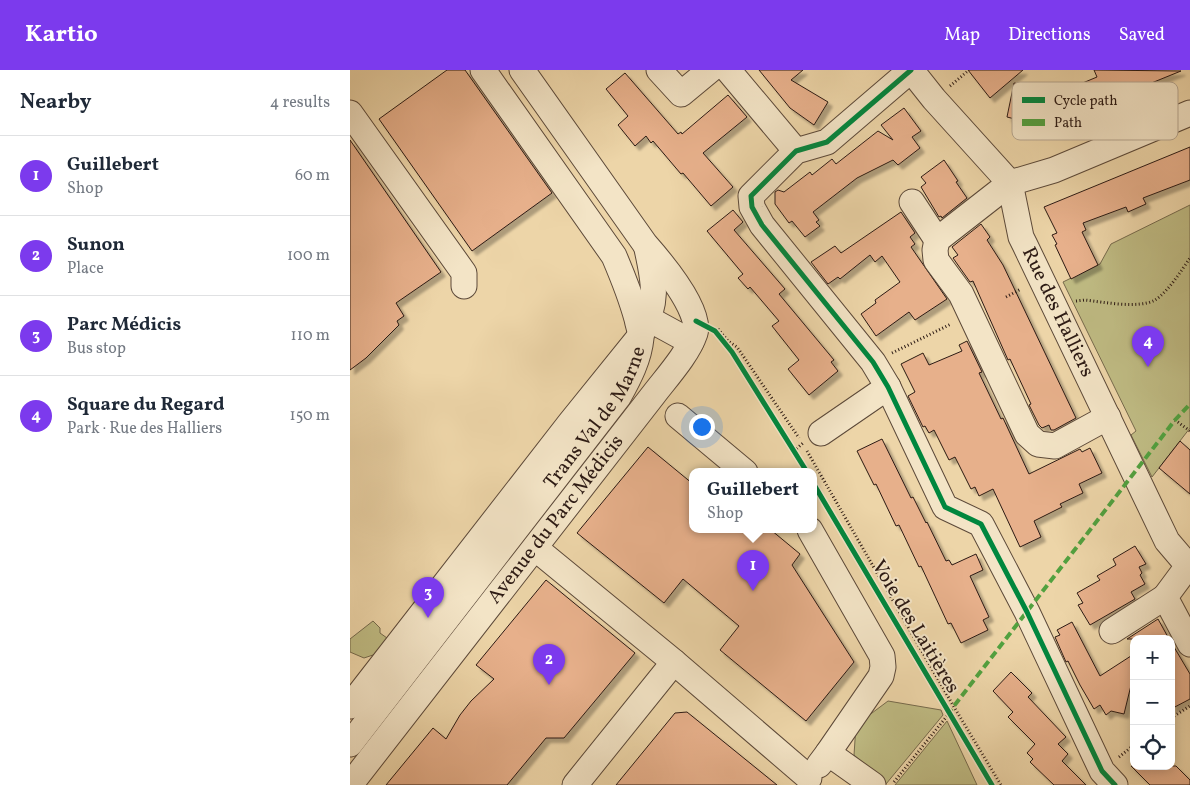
<!DOCTYPE html>
<html lang="en">
<head>
<meta charset="utf-8">
<style>
	body { margin:0; font-family:Vollkorn,serif; background:#f6f6f7; color:#1f2937 }
	.controls { position:absolute; right:15px; bottom:15px; display:grid; overflow:hidden; border-radius:10px; box-shadow:0 2px 12px #0003 }
	.controls button { width:45px; height:45px; display:grid; place-items:center; padding:0; border:0; border-bottom:1px solid #e0e1e3; background:#fff; color:#1f2937; font:25px sans-serif }
	.you { position:absolute; left:351px; top:356px; width:18px; height:18px; margin:-12px; border:4px solid #fff; border-radius:50%; background:#1a73e8; box-shadow:0 0 0 8px #1a73e833 }
	.badge { display:grid; place-items:center; width:32px; height:32px; border-radius:50%; background:#7c3aed; color:#fff; font-size:16px; font-weight:700 }
	.pin { position:absolute; translate:-50% -41px; filter:drop-shadow(0 1px 2px #0008) }
	.pin::after { content:''; position:absolute; top:26px; width:18px; height:15px; background:inherit; clip-path:polygon(0 0,100% 0,50% 100%) }
	.popup { position:absolute; left:339px; top:398px; width:128px; height:65px; box-sizing:border-box; display:grid; place-content:center; border-radius:10px; background:#fff; filter:drop-shadow(0 1px 4px #0005); font-size:16px; white-space:nowrap; color:#747a83 }
	.popup b { font-size:19px; color:#1f2937 }
	.popup::after { content:''; position:absolute; left:50%; top:100%; margin-left:-10px; border:10px solid transparent; border-top-color:#fff }
	.list { margin:0; padding:0; list-style:none }
	h2 { display:flex; justify-content:space-between; align-items:center; height:65px; margin:0; padding:0 20px; font-size:21px }
	h2 small { font-size:16px; font-weight:400; color:#747a83 }
	.list li { display:grid; grid-template-columns:32px 1fr auto; gap:15px; align-items:center; box-sizing:border-box; height:80px; padding:0 20px; border-top:1px solid #e0e1e3 }
	.list b { display:block; font-size:19px; white-space:nowrap }
	.list p { margin:0; font-size:16px; white-space:nowrap; color:#747a83 }
	.list em { font-size:16px; font-style:normal; color:#747a83 }
	.icon { flex:none; width:28px; height:28px; fill:none; stroke:currentColor; stroke-width:2; stroke-linecap:round; stroke-linejoin:round }
	.map { position:relative; flex:none; width:840px; height:715px; overflow:hidden }
	header { display:flex; align-items:center; gap:30px; box-sizing:border-box; height:70px; padding:0 25px; background:#7c3aed; color:#fff }
	header strong { font-size:24px }
	nav { display:flex; gap:28px; margin-inline-start:auto; font-size:18px }
	main { display:flex }
	aside { flex:1; background:#fff }
	.map>svg:first-child { display:block }
	.green { fill:#bfbb83; stroke:#766a4c }
	.building { fill:#e7b08b; stroke:#2c1a14; filter:url(#shadow) }
	.lines { fill:none; stroke-linecap:round; stroke-linejoin:round }
	.minor-casing { stroke:#5c4939; stroke-width:27 }
	.path { stroke:#2c1a14; stroke-width:3; stroke-dasharray:1 2.5; stroke-linecap:butt }
	.minor { stroke:#f3e4c6; stroke-width:25 }
	.quiet { stroke:#51a13f; stroke-width:4; stroke-dasharray:8 4; stroke-linecap:butt }
	.cycleway-casing { stroke:#f3e4c6; stroke-width:8 }
	.cycleway { stroke:#00873e; stroke-width:5 }
	.labels { text-anchor:middle; dominant-baseline:central; stroke-width:4; stroke-linejoin:round; paint-order:stroke }
	.street-label { font-size:20px; fill:#2c1a14; stroke:#f3e4c6 }
	.key { fill:#f3e4c6; stroke:#b7a791; stroke-width:1 }
	.key-label { font-size:14px; fill:#2c1a14 }
</style>
</head>
<body>
<header>
<strong>Kartio</strong>
<nav><a>Map</a><a>Directions</a><a>Saved</a></nav>
</header>
<main>
<aside>
<h2>Nearby<small>4 results</small></h2>
<ul class="list">
<li><span class="badge">1</span><div><b>Guillebert</b><p>Shop</p></div><em>60 m</em></li>
<li><span class="badge">2</span><div><b>Sunon</b><p>Place</p></div><em>100 m</em></li>
<li><span class="badge">3</span><div><b>Parc Médicis</b><p>Bus stop</p></div><em>110 m</em></li>
<li><span class="badge">4</span><div><b>Square du Regard</b><p>Park · Rue des Halliers</p></div><em>150 m</em></li>
</ul>
</aside>
<div class="map">
<svg width="840" height="715" viewBox="0 0 840 715">
	<defs>
		<filter id="shadow"><feDropShadow dx="4.5" dy="4.5" stdDeviation="1" flood-color="#0004"/></filter>
	</defs>
	<rect width="100%" height="100%" fill="#edd5a8"/>
	<filter id="stains"><feTurbulence type="fractalNoise" baseFrequency=".004" numOctaves="4"/><feColorMatrix values="0 0 0 0 .2 0 0 0 0 .09 0 0 0 0 .02 0 0 0 .5 -.17"/></filter>
	<radialGradient id="worn" r=".72"><stop offset=".6" stop-color="#630" stop-opacity="0"/><stop offset="1" stop-color="#630" stop-opacity=".3"/></radialGradient>
	<!-- green -->
	<g class="green">
		<polygon points="840,135 840,358 802,407 781,365 786,361 713,212 750,194 761,174"/>
		<polygon points="23,551 30,558 30,563 37,568 26,584 14,588 0,582 0,569"/>
		<polygon points="538,631 591,640 593,645 536,714 504,685 506,655"/>
		<polygon points="597,651 627,715 545,715"/>
	</g>
	<!-- building -->
	<g class="building">
		<polygon points="97,0 115,0 202,123 122,181 29,49"/>
		<polygon points="409,0 453,0 441,10 478,32 464,55 440,38"/>
		<polygon points="618,0 673,0 640,28"/>
		<polygon points="744,0 831,1 794,16 799,28 782,35 780,30 744,45 742,42 700,58 657,47 664,13 711,22 747,7"/>
		<polygon points="275,3 328,64 331,62 332,64 378,25 397,47 353,83 383,117 361,136 333,103 331,104 303,71 301,73 296,66 285,76 268,55 278,46 256,19"/>
		<polygon points="554,38 571,61 562,67 570,78 548,95 543,90 507,108 463,142 469,150 466,152 470,156 455,167 442,151 439,153 425,134 425,122 428,120 434,122 460,102 462,105 482,89 486,94 528,61 543,70 531,55"/>
		<polygon points="0,70 91,202 46,233 54,246 47,251 49,255 16,288 0,300"/>
		<polygon points="840,77 840,110 793,128 796,134 778,142 776,137 733,153 736,160 732,162 748,195 721,209 705,175 707,174 702,165 707,163 694,137"/>
		<polygon points="594,90 608,111 606,112 617,128 592,148 591,146 589,147 571,117 576,113 571,107"/>
		<polygon points="383,140 393,152 384,160 435,219 429,224 484,290 481,292 488,301 459,325 438,299 449,290 422,256 429,251 400,217 398,219 388,208 393,204 357,161"/>
		<polygon points="551,142 565,163 560,167 565,174 561,177 597,229 565,250 559,242 526,266 511,244 526,233 525,230 550,212 532,186 525,192 520,185 490,209 488,207 478,214 461,192 485,176 491,183"/>
		<polygon points="631,154 640,167 637,170 653,195 726,348 704,360 701,360 699,355 692,358 689,355 679,335 681,334 660,289 658,290 623,211 620,212 603,188 608,185 602,177"/>
		<polygon points="617,271 632,302 629,303 651,349 653,348 679,404 730,379 732,382 740,378 752,403 729,414 733,423 710,434 712,437 684,451 691,467 670,477 643,419 629,426 625,417 621,419 605,387 599,390 584,360 579,363 575,356 573,357 558,326 565,322 551,294 573,283 579,295 612,281 609,275"/>
		<polygon points="532,369 561,428 563,427 576,453 577,452 596,491 599,490 602,495 626,484 633,500 620,506 639,547 633,550 638,560 611,573 601,553 598,554 571,496 569,497 549,455 546,456 526,414 524,415 507,381"/>
		<polygon points="830,371 840,380 840,424 809,398"/>
		<polygon points="298,377 343,414 343,460 421,460 450,484 442,495 504,592 456,651 370,580 389,556 333,509 314,533 227,463"/>
		<polygon points="785,476 796,494 789,497 792,503 790,505 795,514 781,522 785,529 740,555 728,535 733,533 727,523 750,510 747,506 766,495 763,489"/>
		<polygon points="196,510 285,583 214,668 196,668 157,715 36,715 83,658 96,669 110,645 121,631 144,609 126,595"/>
		<polygon points="808,549 819,569 777,569"/>
		<polygon points="722,552 750,606 784,584 784,603 774,644 761,641 756,645 750,635 744,639 730,615 718,591 716,592 705,567 710,565 707,560"/>
		<polygon points="821,572 840,604 840,629 821,639"/>
		<polygon points="661,602 682,623 678,627 716,667 708,674 718,684 712,691 736,715 704,715 680,692 683,689 677,683 685,674 658,647 663,642 643,621"/>
		<polygon points="337,642 427,715 266,715 325,643"/>
		<polygon points="781,696 826,696 840,710 840,715 800,715"/>
	</g>
	<g class="lines">
		<!-- minor casing -->
		<g class="minor-casing">
			<g id="minor">
				<polyline points="309,0 331,24 360,0"/>
				<polyline points="378,0 446,81"/>
				<polyline points="561,0 477,72 446,81 401,126 402,137 412,155 523,292 538,317 595,437 631,454 677,542 752,701 765,715"/>
				<path id="s1" d="M 561,0 L 584,29 L 660,113 L 671,167 L 675,175 L 817,471 L 840,498"/>
				<polyline points="0,43 114,203 114,216"/>
				<polyline points="562,132 587,170"/>
				<polyline points="299,249 341,272"/>
				<polyline points="328,346 395,402"/>
				<polyline points="758,347 705,376 688,374 677,364 611,224 586,190 585,180 587,170 660,113 704,100 840,43"/>
				<polyline points="471,363 538,317"/>
				<polyline points="460,460 532,586 533,597 531,606 478,683"/>
				<polyline points="185,478 324,592 459,708"/>
				<polyline points="838,496 815,527 840,574"/>
				<polyline points="762,561 815,527"/>
				<path d="M 0,636 L 220,353 L 291,265 C 308,232 305,215 297,179"/>
				<path id="s2" d="M 0,674 L 269,326 C 279,308 289,289 291,268 C 291,262 288,255 287,249 C 281,227 273,207 264,186 L 133,0"/>
				<polyline points="469,695 478,683 523,715"/>
				<path id="s3" d="M 0,715 L 304,324 C 317,307 338,284 345,263 C 352,241 310,191 295,174 L 172,0"/>
				<polyline points="225,715 324,592"/>
			</g>
		</g>
		<!-- path -->
		<g class="path">
			<polyline points="600,16 619,0"/>
			<polyline points="656,227 671,219"/>
			<path d="M 726,231 L 735,230 C 753,232 789,239 805,230 C 818,222 831,201 840,188"/>
			<polyline points="368,259 378,271 387,277 449,368"/>
			<polyline points="542,283 601,254"/>
			<polyline points="825,350 840,361"/>
			<polyline points="444,381 453,373"/>
			<polyline points="457,381 604,637 651,715"/>
			<polyline points="821,648 840,636"/>
			<polyline points="769,687 784,675"/>
			<polyline points="544,712 597,646"/>
		</g>
		<!-- minor -->
		<use href="#minor" class="minor"/>
		<!-- quiet -->
		<polyline class="quiet" points="597,645 825,350 840,334"/>
		<!-- cycleway casing -->
		<g class="cycleway-casing">
			<g id="cycleway">
				<polyline points="561,0 477,72 446,81 401,126 402,137 412,155 523,292 538,317 595,437 631,454 677,542 752,701 765,715"/>
				<polyline points="346,251 365,261 382,282 457,402"/>
				<polyline points="463,413 642,715"/>
			</g>
		</g>
		<!-- cycleway -->
		<use href="#cycleway" class="cycleway"/>
	</g>
	<g class="labels">
		<!-- street labels -->
		<g class="street-label">
			<text stroke="none"><textPath href="#s1" startOffset="289">Rue des Halliers</textPath></text>
			<text stroke="none"><textPath href="#s2" startOffset="409">Trans Val de Marne</textPath></text>
			<text stroke="none"><textPath href="#s3" startOffset="336">Avenue du Parc Médicis</textPath></text>
			<text transform="translate(565 557) rotate(59)">Voie des Laitières</text>
		</g>
	</g>
	<!-- legend -->
	<rect x="662" y="12" width="166" height="58" rx="8" class="key"/>
	<rect x="672" y="27" width="23" height="6" fill="#00873e"/>
	<rect x="672" y="49" width="23" height="7" fill="#51a13f"/>
	<g class="key-label">
		<text x="704" y="35">Cycle path</text>
		<text x="704" y="57">Path</text>
	</g>
	<rect width="100%" height="100%" filter="url(#stains)"/>
	<rect width="100%" height="100%" fill="url(#worn)"/>
</svg>
<div class="controls">
<button>+</button>
<button>−</button>
<button><svg class="icon" aria-label="locate" viewBox="0 0 24 24"><circle cx="12" cy="12" r="6"/><path d="M12 2v4M12 18v4M2 12h4M18 12h4"/></svg></button>
</div>
<div class="you"></div>
<div class="pin badge" style="left:403px;top:521px">1</div>
<div class="popup"><b>Guillebert</b>Shop</div>
<div class="pin badge" style="left:199px;top:615px">2</div>
<div class="pin badge" style="left:78px;top:548px">3</div>
<div class="pin badge" style="left:798px;top:297px">4</div>
</div>
</main>
</body>
</html>
